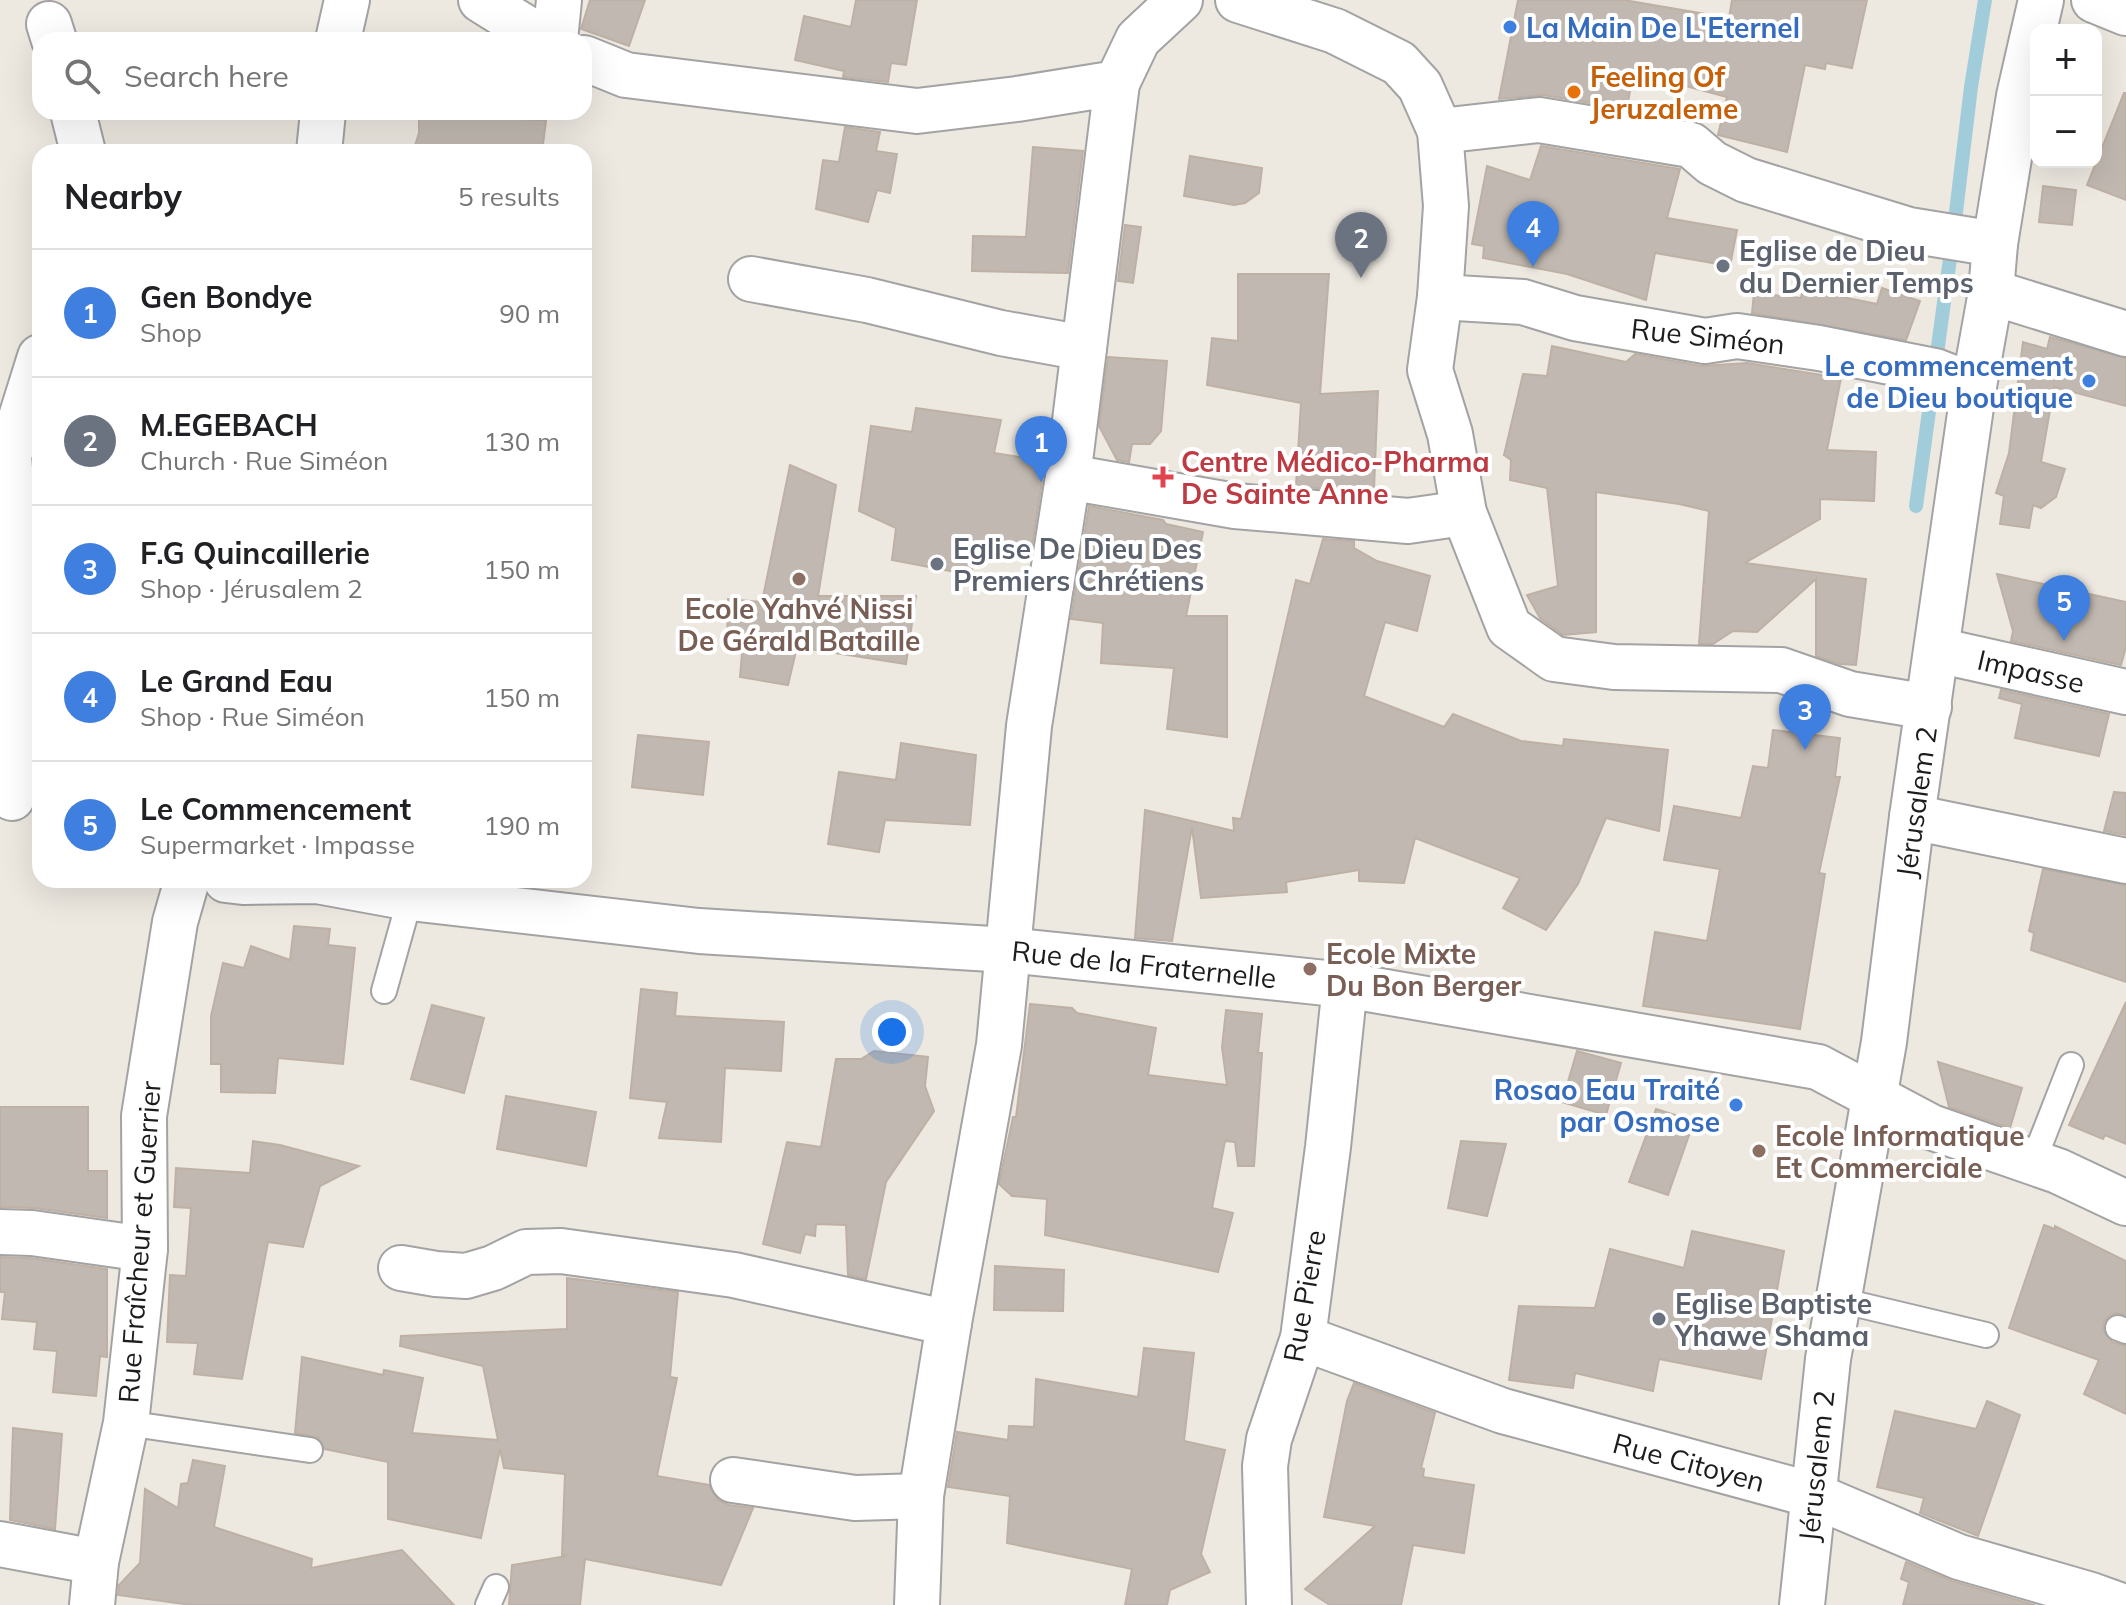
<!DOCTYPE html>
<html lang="en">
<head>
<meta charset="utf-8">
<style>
	body { margin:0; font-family:Mulish,sans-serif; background:#f2f2f2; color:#202124 }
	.controls { position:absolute; right:24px; top:24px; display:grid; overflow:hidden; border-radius:16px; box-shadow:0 8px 32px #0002 }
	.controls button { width:72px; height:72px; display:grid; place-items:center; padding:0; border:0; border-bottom:2px solid #e0e0e0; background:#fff; color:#202124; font:40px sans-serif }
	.you { position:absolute; left:892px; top:1032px; width:28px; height:28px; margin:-20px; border:6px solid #fff; border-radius:50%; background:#1a73e8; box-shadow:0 0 0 12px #1a73e833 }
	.badge { display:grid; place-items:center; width:52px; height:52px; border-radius:50%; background:#7c3aed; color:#fff; font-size:26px; font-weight:700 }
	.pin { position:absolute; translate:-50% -66px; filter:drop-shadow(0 2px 4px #0008) }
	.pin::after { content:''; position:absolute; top:42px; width:28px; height:24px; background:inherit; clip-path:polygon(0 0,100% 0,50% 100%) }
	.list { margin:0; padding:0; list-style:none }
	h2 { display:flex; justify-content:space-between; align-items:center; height:104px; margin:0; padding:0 32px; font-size:34px }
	h2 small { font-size:26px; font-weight:400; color:#757577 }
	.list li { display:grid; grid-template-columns:52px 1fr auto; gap:24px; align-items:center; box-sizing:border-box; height:128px; padding:0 32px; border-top:2px solid #e0e0e0 }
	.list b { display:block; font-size:30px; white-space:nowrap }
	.list p { margin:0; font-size:26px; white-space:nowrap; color:#757577 }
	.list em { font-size:26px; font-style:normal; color:#757577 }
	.icon { flex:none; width:44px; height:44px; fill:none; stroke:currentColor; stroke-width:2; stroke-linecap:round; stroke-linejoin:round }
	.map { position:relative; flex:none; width:2126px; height:1605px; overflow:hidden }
	.search { position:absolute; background:#fff; box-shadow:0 8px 32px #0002; left:32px; top:32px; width:560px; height:88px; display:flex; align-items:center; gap:20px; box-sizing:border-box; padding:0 28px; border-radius:24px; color:#757577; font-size:30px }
	.panel { position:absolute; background:#fff; box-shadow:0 8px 32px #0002; left:32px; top:144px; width:560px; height:744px; border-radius:24px }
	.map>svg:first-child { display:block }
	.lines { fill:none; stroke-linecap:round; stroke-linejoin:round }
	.stream { stroke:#a1cddb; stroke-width:14 }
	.building { fill:#c1b9b1; stroke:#beb0a4; stroke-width:2 }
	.service-casing { stroke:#a3a3a3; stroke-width:28 }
	.minor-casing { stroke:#a3a3a3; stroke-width:48 }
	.tertiary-casing { stroke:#a3a3a3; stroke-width:48 }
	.service { stroke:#fff; stroke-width:24 }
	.minor { stroke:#fff; stroke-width:44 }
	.tertiary { stroke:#fff; stroke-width:44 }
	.shop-dot { fill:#3f7fe0; stroke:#fff; stroke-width:3 }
	.food-dot { fill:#e8710a; stroke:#fff; stroke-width:3 }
	.worship-dot { fill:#6b7280; stroke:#fff; stroke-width:3 }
	.health-dot { fill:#e0444e; stroke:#fff; stroke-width:3 }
	.education-dot { fill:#8d6e63; stroke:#fff; stroke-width:3 }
	.labels { text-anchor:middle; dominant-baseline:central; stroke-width:8; stroke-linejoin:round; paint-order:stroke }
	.shop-label { font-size:28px; font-weight:bold; fill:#366cbe; stroke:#fff; text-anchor:end }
	.food-label { font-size:28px; font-weight:bold; fill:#c56008; stroke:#fff; text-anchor:start }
	.worship-label { font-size:28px; font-weight:bold; fill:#5b616d; stroke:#fff; text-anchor:start }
	.street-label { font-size:28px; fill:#1c1c1c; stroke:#fff }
	.health-label { font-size:28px; font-weight:bold; fill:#be3a42; stroke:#fff; text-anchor:start }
	.education-label { font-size:28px; font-weight:bold; fill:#785e54; stroke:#fff; text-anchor:start }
</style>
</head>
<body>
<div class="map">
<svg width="2126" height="1605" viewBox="0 0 2126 1605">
	<rect width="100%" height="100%" fill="#ede9e1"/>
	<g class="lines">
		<!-- stream -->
		<polyline class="stream" points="1916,506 1953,237 1971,87 1985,0"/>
	</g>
	<!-- building -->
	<g class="building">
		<polygon points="590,0 645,0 629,46 581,29"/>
		<polygon points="856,0 917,0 906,65 891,63 888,82 843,77 844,71 795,60 804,16 851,27"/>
		<polygon points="1518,0 1624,0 1729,18 1732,0 1867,0 1852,68 1826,63 1825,69 1805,65 1787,152 1718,135 1727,97 1633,72 1627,109 1543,95 1499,99"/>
		<polygon points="2124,93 2126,93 2126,200 2087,185"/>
		<polygon points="419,112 525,112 525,119 546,121 542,152 413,152 419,133"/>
		<polygon points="845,127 880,132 876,151 897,154 890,193 877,190 868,222 816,209 823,160 839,162"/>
		<polygon points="1541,146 1680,169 1667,218 1737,230 1730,266 1655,253 1646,300 1567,274 1483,258 1484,246 1472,244 1487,166 1530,180"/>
		<polygon points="1033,147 1083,151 1068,273 972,271 973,236 1026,237"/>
		<polygon points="1190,156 1262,168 1259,193 1245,203 1234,205 1184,196"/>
		<polygon points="2043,186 2076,190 2072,225 2039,222"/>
		<polygon points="1125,225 1141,227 1133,283 1118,281"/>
		<polygon points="1238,274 1329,274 1320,394 1378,391 1374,489 1358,488 1358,492 1296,486 1301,403 1207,385 1212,338 1238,341"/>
		<polygon points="1882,288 1920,301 1906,340 1752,313 1754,293 1801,298 1803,289 1877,304"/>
		<polygon points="2050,337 2126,358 2126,406 2054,387 2041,462 2065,469 2056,497 2041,508 2033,505 2029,528 2000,524 2004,496 1996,493 2009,453 2023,342 2047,349"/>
		<polygon points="1552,346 1626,362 1635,354 1701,366 1747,363 1841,378 1827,450 1876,452 1874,501 1820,499 1820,519 1745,563 1866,579 1856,665 1840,664 1816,656 1816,579 1757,632 1733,631 1713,644 1699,644 1709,511 1679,504 1596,492 1596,632 1563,635 1540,618 1527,595 1558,586 1547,488 1510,480 1511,460 1504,455 1523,374 1547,376"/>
		<polygon points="1108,357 1167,361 1161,431 1150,444 1132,444 1129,462 1117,460 1099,426"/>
		<polygon points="916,408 1001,420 994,453 1045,461 1032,547 1011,544 1008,557 976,551 971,575 892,560 896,528 859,511 871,426 912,432"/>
		<polygon points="790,465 836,485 818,596 916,596 906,664 797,647 788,685 740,677 743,642 727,640 728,599 762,602"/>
		<polygon points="1089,506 1163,520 1166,524 1203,532 1186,616 1227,616 1227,737 1167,729 1174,668 1101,663 1103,623 1071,619"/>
		<polygon points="1323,539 1354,541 1354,548 1377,561 1430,576 1417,631 1385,622 1364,696 1444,727 1453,714 1521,741 1563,746 1564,739 1668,750 1659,831 1606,818 1578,884 1546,930 1503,908 1520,878 1415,838 1404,883 1359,881 1359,870 1286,882 1287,892 1201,898 1192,827 1172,941 1135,938 1145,810 1234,831 1233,818 1241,819 1296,580 1310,584"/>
		<polygon points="1997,574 2126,602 2126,647 2121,665 2011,641 2013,631"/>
		<polygon points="2001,690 2109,714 2099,756 2015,738 2022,704 1999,698"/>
		<polygon points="1773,730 1840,738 1835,777 1840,777 1819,873 1825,874 1800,1029 1643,1006 1655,932 1707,941 1720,869 1664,860 1674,806 1741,818 1753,766 1768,768"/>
		<polygon points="638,735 709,742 703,795 632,787"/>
		<polygon points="901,743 976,755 970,825 885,820 879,852 828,844 839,772 896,780"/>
		<polygon points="2114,792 2126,793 2126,835 2104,831"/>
		<polygon points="2043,869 2126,885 2126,982 2031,950 2034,933 2029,931"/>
		<polygon points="294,926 330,929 328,945 355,948 343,1064 278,1058 275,1093 221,1092 221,1064 211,1064 211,1016 223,963 244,968 251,946 290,960"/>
		<polygon points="641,989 677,993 675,1016 784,1022 781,1071 725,1068 721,1142 659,1138 667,1102 630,1098"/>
		<polygon points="2126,1002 2126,1144 2105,1135 2103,1139 2069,1125"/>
		<polygon points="1030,1004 1072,1008 1077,1013 1156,1028 1148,1075 1227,1085 1222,1047 1226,1010 1262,1014 1258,1053 1262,1053 1254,1166 1238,1166 1235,1142 1225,1141 1212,1208 1233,1213 1218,1272 1045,1235 1047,1199 1012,1196 999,1184 1013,1117 1016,1117"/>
		<polygon points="432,1005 484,1018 464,1093 411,1079"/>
		<polygon points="874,1051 928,1057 925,1086 934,1111 886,1182 866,1279 848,1275 846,1225 816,1224 815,1236 805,1234 800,1253 763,1244 787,1142 821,1147 836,1059 861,1059"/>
		<polygon points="1577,1051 1621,1063 1606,1115 1562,1102"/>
		<polygon points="1938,1062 2022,1088 2010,1128 1949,1107"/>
		<polygon points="506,1096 596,1112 586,1166 497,1149"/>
		<polygon points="0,1107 88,1107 88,1171 107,1171 107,1218 35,1208 0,1207"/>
		<polygon points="1656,1109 1694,1121 1668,1195 1629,1182"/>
		<polygon points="253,1141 280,1145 359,1166 320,1186 303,1247 268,1242 242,1379 194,1374 198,1343 167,1342 170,1275 186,1276 191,1208 174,1207 176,1168 250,1173"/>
		<polygon points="1461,1141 1506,1144 1487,1216 1448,1208"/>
		<polygon points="2044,1225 2055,1229 2055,1226 2126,1261 2126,1315 2116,1313 2109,1316 2104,1322 2103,1330 2112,1342 2126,1346 2126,1414 2084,1394 2099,1360 2009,1328"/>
		<polygon points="1692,1231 1784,1251 1761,1379 1659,1359 1653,1391 1575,1373 1573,1388 1509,1380 1519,1306 1595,1308 1610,1249 1684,1268"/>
		<polygon points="0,1257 30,1258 107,1269 107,1357 100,1356 96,1396 53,1392 57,1351 34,1349 37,1322 2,1319 5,1292 0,1292"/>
		<polygon points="995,1266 1064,1270 1063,1311 994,1310"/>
		<polygon points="567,1278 678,1292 670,1377 677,1378 657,1476 709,1485 718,1500 729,1505 753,1508 721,1585 585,1559 580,1605 509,1605 512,1565 567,1556 562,1555 565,1474 504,1468 500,1449 481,1538 388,1519 388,1462 325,1449 319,1438 295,1433 302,1357 383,1375 384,1370 423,1378 412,1433 498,1440 483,1366 400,1346 401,1336 567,1329"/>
		<polygon points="1144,1348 1194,1353 1184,1441 1225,1450 1201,1554 1210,1572 1170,1590 1167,1605 1125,1605 1132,1569 1007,1543 1010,1496 948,1487 957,1432 1008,1440 1009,1426 1034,1427 1036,1379 1138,1397"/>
		<polygon points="1354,1383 1435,1413 1421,1468 1424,1469 1423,1477 1474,1485 1464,1553 1413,1545 1401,1605 1330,1605 1305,1589 1375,1526 1324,1517 1347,1401"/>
		<polygon points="1987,1401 2020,1415 1978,1536 1920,1513 1924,1498 1877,1487 1895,1411 1976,1429"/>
		<polygon points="13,1428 62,1434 55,1529 10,1520"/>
		<polygon points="193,1460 225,1466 214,1527 312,1559 311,1568 402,1550 454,1605 191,1605 118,1595 119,1585 140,1563 145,1489 178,1508 181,1484 188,1483"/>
		<polygon points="1906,1562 1952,1581 2035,1605 1903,1605 1909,1582 1901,1579"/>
	</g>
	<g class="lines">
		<!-- service casing -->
		<g class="service-casing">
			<g id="service">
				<polyline points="384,991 410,898"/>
				<polyline points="2033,1162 2071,1065"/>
				<polyline points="1839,1300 1986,1335"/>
				<polyline points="2118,1328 2126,1331"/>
				<polyline points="126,1423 310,1450"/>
				<polyline points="488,1605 496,1587"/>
			</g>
		</g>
		<!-- minor casing -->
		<g class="minor-casing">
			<g id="minor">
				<polyline points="481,0 545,40"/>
				<polyline points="1238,0 1335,31 1399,63 1420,86 1440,131 1446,206 1440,297 1430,370 1450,434 1464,513 1509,627 1554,659 1614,667 1781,670 1850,694 1929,707"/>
				<polyline points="2094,0 2126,13"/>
				<polyline points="49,24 54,40"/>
				<polyline points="338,40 347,0"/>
				<polyline points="555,40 559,0"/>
				<polyline points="584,58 626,75 917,111 1017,99 1117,83 1138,39 1180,0"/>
				<polyline points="73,112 83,152"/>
				<polyline points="1440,131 1539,120 1691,145 1712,163 1746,180 1909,230 1995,244"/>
				<polyline points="319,152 323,112"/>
				<polyline points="751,279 867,300 1001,333 1084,348"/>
				<polyline points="1991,292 2126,334"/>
				<polyline points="1440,297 1523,302 1575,318 1705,341 1737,336 1819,348 1935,371 1974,386"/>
				<polyline points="1068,477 1235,506 1408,521 1464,513"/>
				<polyline points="1937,650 2126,692"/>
				<polyline points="12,798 19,581 9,456 40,357"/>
				<polyline points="1912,817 2126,861"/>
				<polyline points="226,880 243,882 317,881 410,898 699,931 1008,950 1345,985 1818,1067 1931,1127 2058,1171 2126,1203"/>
				<polyline points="0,1232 32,1233 145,1249"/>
				<polyline points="401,1268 436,1274 466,1276 493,1268 526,1252 561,1251 734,1275 949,1323"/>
				<polyline points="1303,1338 1503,1411 1813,1495 1959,1557 2091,1595 2119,1605"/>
				<polyline points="733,1480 855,1498 921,1496"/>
				<polyline points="0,1544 96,1562"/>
				<polyline points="92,1605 96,1562 126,1423 145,1249 144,1116 175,922 187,880"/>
				<polyline points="917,1605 921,1496 949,1323 999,1045 1029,726 1068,477 1117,83"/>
				<polyline points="1269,1605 1265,1466 1269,1439 1303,1338 1328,1147 1345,985"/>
			</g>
		</g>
		<!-- tertiary casing -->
		<g class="tertiary-casing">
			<polyline id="tertiary" points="1802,1605 1828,1359 1884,1042 1912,817 1974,386 1991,292 1995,244 2019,96 2041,0"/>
		</g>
		<!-- service -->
		<use href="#service" class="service"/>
		<!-- minor -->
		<use href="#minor" class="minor"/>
		<!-- tertiary -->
		<use href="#tertiary" class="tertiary"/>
	</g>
	<!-- markers -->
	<g class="shop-dot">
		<circle cx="1510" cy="27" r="8"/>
		<circle cx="2089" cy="381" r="8"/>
		<circle cx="1736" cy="1105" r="8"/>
	</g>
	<circle class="food-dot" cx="1574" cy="92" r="8"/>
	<g class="worship-dot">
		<circle cx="1723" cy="266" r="8"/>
		<circle cx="937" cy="564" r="8"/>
		<circle cx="1659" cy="1319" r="8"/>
	</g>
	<path class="health-dot" d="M1159 465h8v8h8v8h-8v8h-8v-8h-8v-8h8z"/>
	<g class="education-dot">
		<circle cx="799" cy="579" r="8"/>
		<circle cx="1310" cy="969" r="8"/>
		<circle cx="1759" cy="1151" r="8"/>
	</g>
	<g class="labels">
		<!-- shop labels -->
		<g class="shop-label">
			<text x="1526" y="27" text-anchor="start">La Main De L'Eternel</text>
			<text x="2073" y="365">Le commencement<tspan x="2073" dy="32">de Dieu boutique</tspan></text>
			<text x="1720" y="1089">Rosao Eau Traité<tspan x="1720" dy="32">par Osmose</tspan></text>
		</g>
		<!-- food labels -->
		<g class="food-label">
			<text x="1590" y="76">Feeling Of<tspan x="1590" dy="32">Jeruzaleme</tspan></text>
		</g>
		<!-- worship labels -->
		<g class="worship-label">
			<text x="1739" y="250">Eglise de Dieu<tspan x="1739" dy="32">du Dernier Temps</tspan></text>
			<text x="953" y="548">Eglise De Dieu Des<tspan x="953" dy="32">Premiers Chrétiens</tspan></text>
			<text x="1675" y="1303">Eglise Baptiste<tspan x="1675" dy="32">Yhawe Shama</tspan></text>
		</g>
		<!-- street labels -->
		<g class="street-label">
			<text transform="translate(1708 336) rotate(6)">Rue Siméon</text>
			<text transform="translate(2031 671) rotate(13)">Impasse</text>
			<text transform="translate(1916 802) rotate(-82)">Jérusalem 2</text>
			<text transform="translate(1144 964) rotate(6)">Rue de la Fraternelle</text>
			<text transform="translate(139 1242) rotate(-86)">Rue Fraîcheur et Guerrier</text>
			<text transform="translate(1304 1296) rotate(-80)">Rue Pierre</text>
			<text transform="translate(1689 1462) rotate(15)">Rue Citoyen</text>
			<text transform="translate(1816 1466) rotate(-84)">Jérusalem 2</text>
		</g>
		<!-- health labels -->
		<g class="health-label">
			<text x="1181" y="461">Centre Médico-Pharma<tspan x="1181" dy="32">De Sainte Anne</tspan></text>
		</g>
		<!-- education labels -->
		<g class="education-label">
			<text x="799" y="608" text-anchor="middle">Ecole Yahvé Nissi<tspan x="799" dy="32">De Gérald Bataille</tspan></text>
			<text x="1326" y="953">Ecole Mixte<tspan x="1326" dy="32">Du Bon Berger</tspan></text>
			<text x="1775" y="1135">Ecole Informatique<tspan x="1775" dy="32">Et Commerciale</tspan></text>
		</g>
	</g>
</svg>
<div class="controls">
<button>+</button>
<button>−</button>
</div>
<div class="you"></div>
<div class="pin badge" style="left:1041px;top:482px;background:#3f7fe0">1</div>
<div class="pin badge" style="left:1361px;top:278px;background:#6b7280">2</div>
<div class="pin badge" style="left:1805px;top:750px;background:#3f7fe0">3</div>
<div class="pin badge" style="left:1533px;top:267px;background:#3f7fe0">4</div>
<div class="pin badge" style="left:2064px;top:641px;background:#3f7fe0">5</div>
<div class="search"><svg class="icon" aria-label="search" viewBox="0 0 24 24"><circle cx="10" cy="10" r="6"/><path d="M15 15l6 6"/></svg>Search here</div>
<section class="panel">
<h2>Nearby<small>5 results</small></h2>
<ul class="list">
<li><span class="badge" style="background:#3f7fe0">1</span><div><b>Gen Bondye</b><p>Shop</p></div><em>90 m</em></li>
<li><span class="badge" style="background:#6b7280">2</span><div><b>M.EGEBACH</b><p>Church · Rue Siméon</p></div><em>130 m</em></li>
<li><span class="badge" style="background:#3f7fe0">3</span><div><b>F.G Quincaillerie</b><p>Shop · Jérusalem 2</p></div><em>150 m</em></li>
<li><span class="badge" style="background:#3f7fe0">4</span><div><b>Le Grand Eau</b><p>Shop · Rue Siméon</p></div><em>150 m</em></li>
<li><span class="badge" style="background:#3f7fe0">5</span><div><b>Le Commencement</b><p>Supermarket · Impasse</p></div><em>190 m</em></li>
</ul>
</section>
</div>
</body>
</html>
